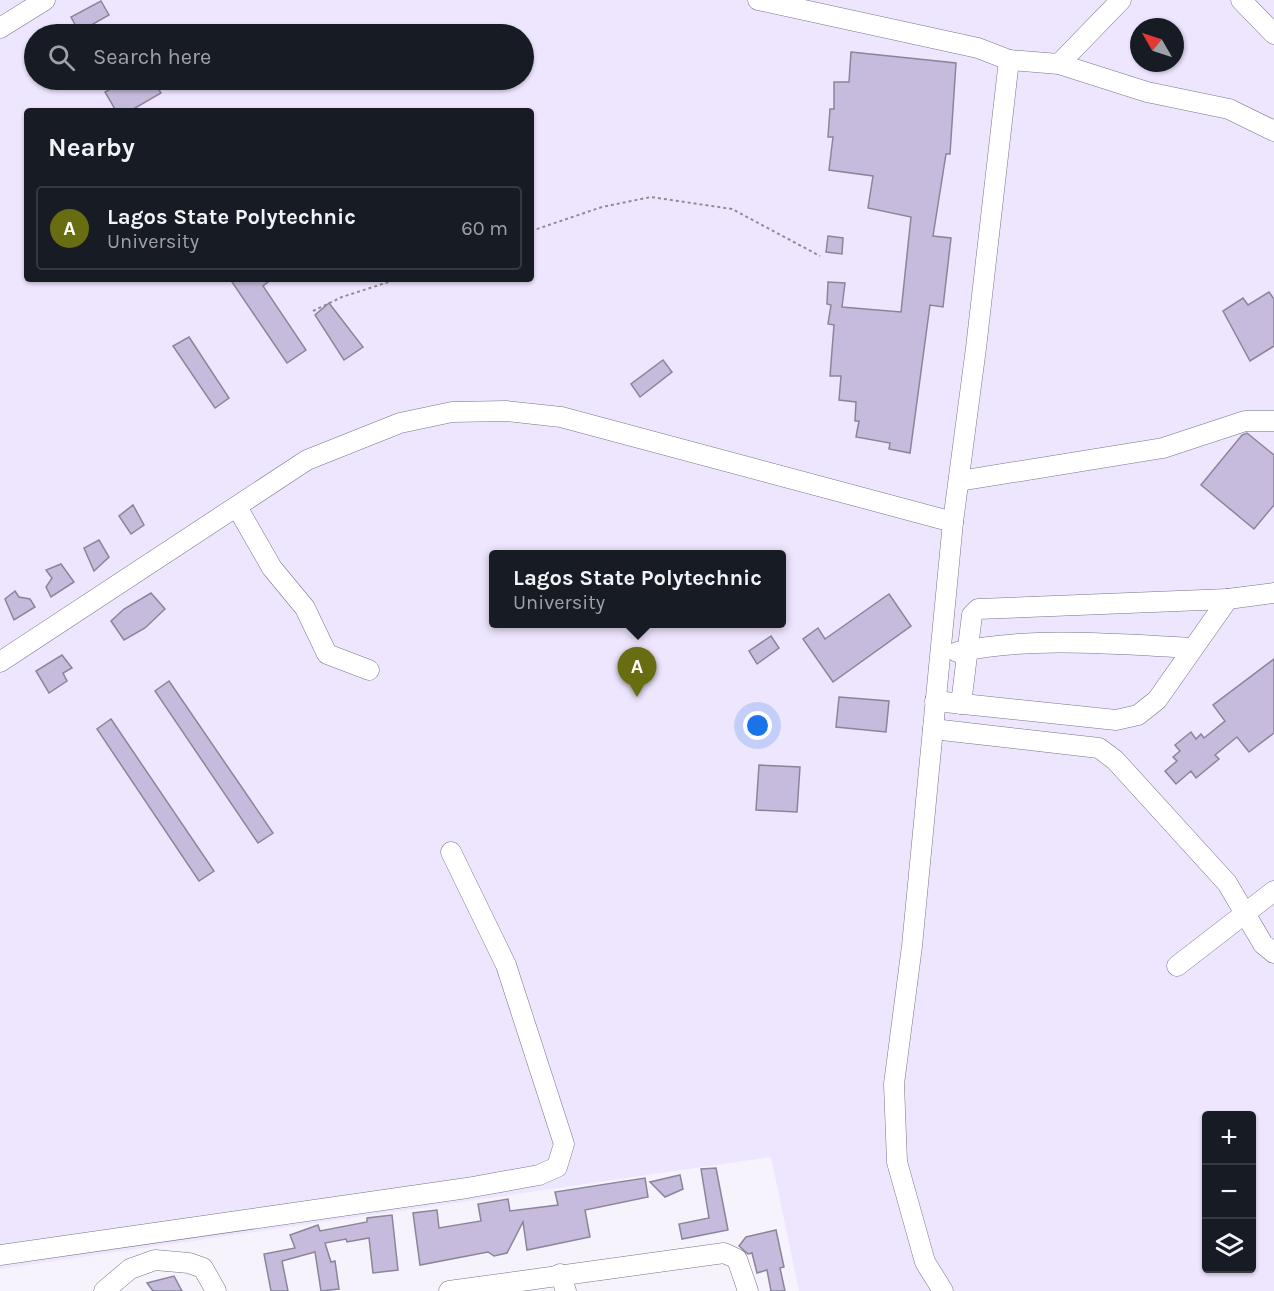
<!DOCTYPE html>
<html lang="en">
<head>
<meta charset="utf-8">
<style>
	body { margin:0; font-family:Karla,sans-serif; background:#20242c; color:#f1f3f6 }
	.controls { position:absolute; right:18px; bottom:18px; display:grid; overflow:hidden; border-radius:6px; box-shadow:0 2px 4px #0004 }
	.controls button { width:54px; height:54px; display:grid; place-items:center; padding:0; border:0; border-bottom:2px solid #363941; background:#171b24; color:#f1f3f6; font:30px sans-serif }
	.compass { position:absolute; left:1130px; top:18px; width:54px; height:54px; border-radius:50%; background:#171b24; box-shadow:0 2px 4px #0004; rotate:309deg }
	.you { position:absolute; left:758px; top:726px; width:21px; height:21px; margin:-15px; border:4px solid #fff; border-radius:50%; background:#1a73e8; box-shadow:0 0 0 9px #1a73e833 }
	.badge { display:grid; place-items:center; width:39px; height:39px; border-radius:50%; background:#696d11; color:#fff; font-size:20px; font-weight:700 }
	.pin { position:absolute; translate:-50% -50px; filter:drop-shadow(0 2px 3px #0008) }
	.pin::after { content:''; position:absolute; top:32px; width:21px; height:18px; background:inherit; clip-path:polygon(0 0,100% 0,50% 100%) }
	.popup { position:absolute; left:489px; top:550px; width:297px; height:78px; box-sizing:border-box; display:grid; place-content:center; border-radius:6px; background:#171b24; filter:drop-shadow(0 2px 4px #0005); font-size:20px; white-space:nowrap; color:#9ea1a6 }
	.popup b { font-size:22px; color:#f1f3f6 }
	.popup::after { content:''; position:absolute; left:50%; top:100%; margin-left:-12px; border:12px solid transparent; border-top-color:#171b24 }
	.list { margin:0; padding:0; list-style:none }
	h2 { display:flex; justify-content:space-between; align-items:center; height:78px; margin:0; padding:0 24px; font-size:26px }
	h2 small { font-size:20px; font-weight:400; color:#9ea1a6 }
	.list li { display:grid; grid-template-columns:39px 1fr auto; gap:18px; align-items:center; box-sizing:border-box; height:84px; margin:0 12px 12px; padding:0 12px; border:2px solid #363941; border-radius:6px }
	.list b { display:block; font-size:22px; white-space:nowrap }
	.list p { margin:0; font-size:20px; white-space:nowrap; color:#9ea1a6 }
	.list em { font-size:20px; font-style:normal; color:#9ea1a6 }
	.icon { flex:none; width:33px; height:33px; fill:none; stroke:currentColor; stroke-width:2; stroke-linecap:round; stroke-linejoin:round }
	.map { position:relative; flex:none; width:1274px; height:1291px; overflow:hidden }
	.search { position:absolute; background:#171b24; box-shadow:0 2px 4px #0004; left:24px; top:24px; width:510px; height:66px; display:flex; align-items:center; gap:15px; box-sizing:border-box; padding:0 21px; border-radius:33px; color:#9ea1a6; font-size:22px }
	.panel { position:absolute; background:#171b24; box-shadow:0 2px 4px #0004; left:24px; top:108px; width:510px; height:174px; border-radius:6px }
	.map>svg:first-child { display:block }
	.built { fill:#eee6fe; fill-rule:evenodd }
	.building { fill:#c6bbdc; stroke:#8b859a; stroke-width:1.5 }
	.lines { fill:none; stroke-linecap:round; stroke-linejoin:round }
	.minor-casing { stroke:#797387; stroke-width:21 }
	.path { stroke:#8f8c94; stroke-width:2; stroke-dasharray:3 3; stroke-linecap:butt }
	.minor { stroke:#fff; stroke-width:20 }
</style>
</head>
<body>
<div class="map">
<svg width="1274" height="1291" viewBox="0 0 1274 1291">
	<rect width="100%" height="100%" fill="#f6f3fc"/>
	<!-- built -->
	<path class="built" d="M 0,0 L 1274,0 L 1274,1291 L 799,1291 L 771,1157 L 0,1269 ZM 1139,27 L 1175,27 L 1175,63 L 1139,63 ZM 34,34 L 524,34 L 524,80 L 34,80 ZM 27,111 L 531,111 L 531,279 L 27,279 ZM 493,554 L 781,554 L 781,624 L 493,624 ZM 1206,1116 L 1252,1116 L 1252,1268 L 1206,1268 Z"/>
	<!-- building -->
	<g class="building">
		<polygon points="101,1 109,15 79,32 71,17"/>
		<polygon points="851,52 956,63 950,154 946,154 933,236 951,238 943,307 930,305 910,453 889,449 890,443 856,437 859,421 855,421 856,402 839,400 841,376 830,376 834,325 828,324 831,305 827,304 828,282 845,283 842,307 901,312 911,217 868,208 873,176 829,170 833,137 828,137 830,109 834,109 834,82 849,82"/>
		<polygon points="126,80 153,80 161,93 130,111 116,111 105,92"/>
		<polygon points="828,236 843,238 842,254 826,252"/>
		<polygon points="230,279 272,279 263,286 306,350 287,363"/>
		<polygon points="1269,292 1274,299 1274,346 1250,361 1223,311 1243,298 1248,305"/>
		<polygon points="329,303 363,347 344,360 315,315"/>
		<polygon points="189,337 229,398 215,408 173,346"/>
		<polygon points="663,360 672,372 640,397 631,384"/>
		<polygon points="1247,433 1274,455 1274,505 1254,529 1201,485 1242,435"/>
		<polygon points="133,505 144,525 131,534 119,516"/>
		<polygon points="99,540 109,557 94,571 84,548"/>
		<polygon points="61,564 74,582 51,597 46,587 52,578 46,570"/>
		<polygon points="15,591 19,597 30,599 35,607 14,620 5,599"/>
		<polygon points="151,593 165,609 145,628 124,640 111,621 124,609"/>
		<polygon points="889,594 911,626 833,682 803,639 818,628 825,639"/>
		<polygon points="771,636 779,648 757,664 749,651"/>
		<polygon points="62,655 72,668 63,673 67,681 49,693 36,671"/>
		<polygon points="1274,659 1274,733 1249,752 1237,737 1215,755 1219,759 1196,778 1191,771 1176,784 1165,771 1177,761 1173,757 1180,751 1175,745 1191,732 1196,739 1201,734 1204,738 1225,721 1213,705"/>
		<polygon points="169,681 273,833 258,843 155,691"/>
		<polygon points="839,697 889,701 886,732 836,727"/>
		<polygon points="111,719 214,871 199,881 97,729"/>
		<polygon points="759,765 800,767 797,812 756,810"/>
		<polygon points="716,1168 728,1230 682,1239 679,1224 709,1218 701,1169"/>
		<polygon points="680,1175 683,1189 665,1197 650,1182"/>
		<polygon points="645,1178 648,1197 585,1210 590,1237 527,1250 523,1222 507,1253 494,1256 488,1252 420,1265 413,1213 437,1210 439,1228 481,1221 478,1204 508,1199 510,1211 558,1205 555,1192"/>
		<polygon points="392,1215 398,1270 373,1273 369,1238 347,1242 346,1239 325,1243 331,1262 335,1261 339,1289 321,1291 315,1252 282,1261 288,1291 271,1291 264,1254 295,1248 290,1235 318,1225 320,1231 367,1222 367,1218"/>
		<polygon points="776,1230 784,1267 780,1268 785,1291 771,1291 767,1270 757,1273 752,1253 748,1254 739,1246 746,1237"/>
		<polygon points="174,1276 182,1291 153,1291 147,1283"/>
	</g>
	<g class="lines">
		<!-- minor casing -->
		<g class="minor-casing">
			<g id="minor">
				<polyline points="758,0 978,48 1009,60 976,348 953,522 912,946 894,1084 897,1162 925,1262 943,1291"/>
				<polyline points="1241,0 1274,34"/>
				<polyline points="0,28 45,0"/>
				<polyline points="1009,60 1059,64 1147,92 1229,109 1274,131"/>
				<polyline points="1059,64 1121,0"/>
				<polyline points="959,481 1163,448 1245,421 1274,421"/>
				<polyline points="237,507 272,568 305,608 327,654 369,670"/>
				<path d="M 957,652 C 1035,636 1115,644 1193,648"/>
				<polyline points="0,662 307,460 400,423 452,412 506,411 561,417 953,522"/>
				<polyline points="935,701 1116,720 1138,715 1157,700 1228,599 1274,593"/>
				<polyline points="961,704 972,615 978,609 1228,599"/>
				<polyline points="933,729 1099,748 1115,760 1227,883 1263,944 1274,953"/>
				<polyline points="1177,966 1274,891"/>
				<polyline points="0,1255 467,1188 539,1175 557,1167 564,1144 506,965 451,852"/>
				<polyline points="560,1274 566,1291"/>
				<polyline points="104,1291 130,1269 155,1260 189,1263 203,1268 216,1291"/>
				<polyline points="449,1291 724,1253 737,1259 748,1291"/>
			</g>
		</g>
		<!-- path -->
		<g class="path">
			<polyline points="531,231 602,207 651,197 732,209 820,256"/>
			<polyline points="313,311 342,297 398,279"/>
		</g>
		<!-- minor -->
		<use href="#minor" class="minor"/>
	</g>
</svg>
<div class="controls">
<button>+</button>
<button>−</button>
<button><svg class="icon" aria-label="layers" viewBox="0 0 24 24"><path d="M12 4l9 5-9 5-9-5zM3 14l9 5 9-5"/></svg></button>
</div>
<svg class="compass" viewBox="-18 -18 36 36"><path d="M0-13l5 13h-10z" fill="#e53935"/><path d="M0 13l5-13h-10z" fill="#9ea1a6"/></svg>
<div class="you"></div>
<div class="pin badge" style="left:637px;top:697px">A</div>
<div class="popup"><b>Lagos State Polytechnic</b>University</div>
<div class="search"><svg class="icon" aria-label="search" viewBox="0 0 24 24"><circle cx="10" cy="10" r="6"/><path d="M15 15l6 6"/></svg>Search here</div>
<section class="panel">
<h2>Nearby<small></small></h2>
<ul class="list">
<li><span class="badge">A</span><div><b>Lagos State Polytechnic</b><p>University</p></div><em>60 m</em></li>
</ul>
</section>
</div>
</body>
</html>
